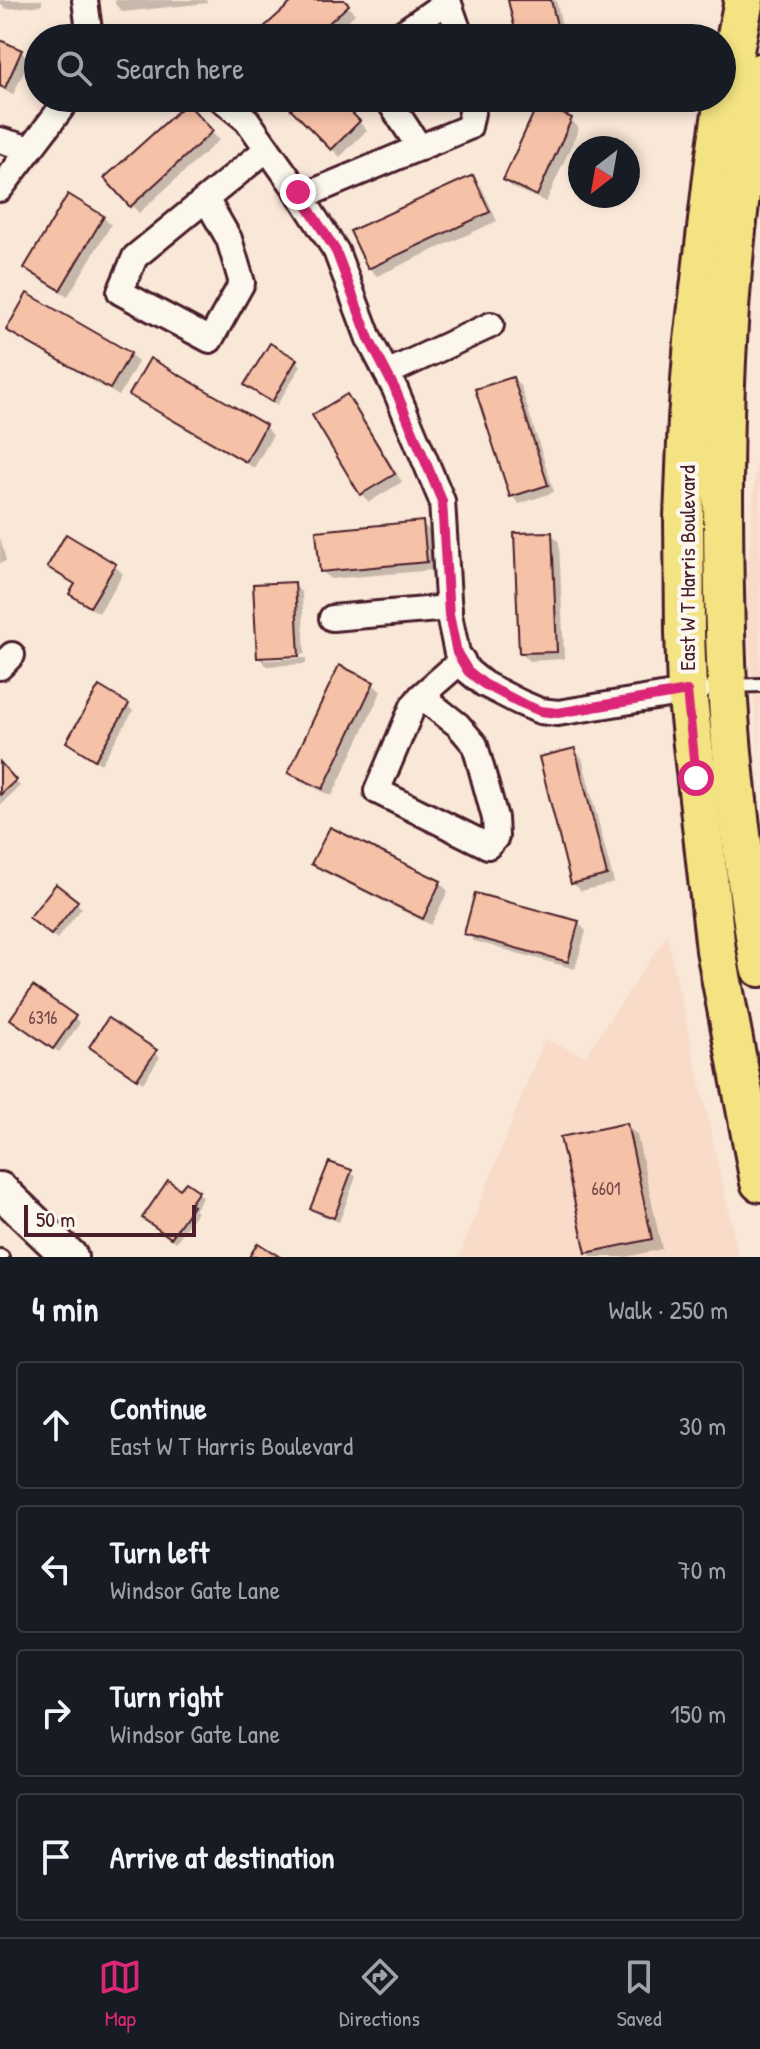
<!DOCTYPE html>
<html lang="en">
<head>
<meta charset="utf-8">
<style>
	body { margin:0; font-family:"Patrick Hand",sans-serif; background:#242831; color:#f1f3f6 }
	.compass { position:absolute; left:568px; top:136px; width:72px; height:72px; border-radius:50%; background:#171b24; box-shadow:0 4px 12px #0003; rotate:211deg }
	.scale { position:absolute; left:24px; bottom:20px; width:172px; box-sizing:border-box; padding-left:8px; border:4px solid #4a1f2b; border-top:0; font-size:22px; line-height:28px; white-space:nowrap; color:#4a1f2b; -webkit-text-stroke:6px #fbf7ec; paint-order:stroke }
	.stop { position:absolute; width:24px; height:24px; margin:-18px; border:6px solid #db2777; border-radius:50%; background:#fff }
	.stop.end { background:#db2777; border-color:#fff; box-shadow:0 2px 8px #0008 }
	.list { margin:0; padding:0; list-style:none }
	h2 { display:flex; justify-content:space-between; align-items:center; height:104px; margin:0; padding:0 32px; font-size:34px }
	h2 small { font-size:26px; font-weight:400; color:#9ea1a6 }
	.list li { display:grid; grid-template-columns:52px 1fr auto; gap:24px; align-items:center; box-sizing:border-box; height:128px; margin:0 16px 16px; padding:0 16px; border:2px solid #363941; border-radius:8px }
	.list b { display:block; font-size:30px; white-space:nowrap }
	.list p { margin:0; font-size:26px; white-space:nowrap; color:#9ea1a6 }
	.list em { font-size:26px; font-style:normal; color:#9ea1a6 }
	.icon { flex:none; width:44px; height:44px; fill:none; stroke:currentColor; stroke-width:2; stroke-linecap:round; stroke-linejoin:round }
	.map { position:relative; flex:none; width:760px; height:1257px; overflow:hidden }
	.search { position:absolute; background:#171b24; box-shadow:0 4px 12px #0003; left:24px; right:24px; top:24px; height:88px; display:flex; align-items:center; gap:20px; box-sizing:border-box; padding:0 28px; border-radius:44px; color:#9ea1a6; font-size:30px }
	.sheet { height:680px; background:#171b24 }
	nav { display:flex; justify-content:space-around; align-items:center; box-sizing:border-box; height:112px; border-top:2px solid #363941; background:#171b24; font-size:22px; color:#9ea1a6 }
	nav a { display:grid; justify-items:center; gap:4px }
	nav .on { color:#db2777 }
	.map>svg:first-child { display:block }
	.built { fill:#f8dcc9 }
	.shadow { fill:#0003 }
	.building { fill:#f5c1a7; stroke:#4a1f2b; stroke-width:2 }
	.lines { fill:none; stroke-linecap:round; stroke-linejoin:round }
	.lane-casing { stroke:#4a1f2b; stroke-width:18 }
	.street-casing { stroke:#4a1f2b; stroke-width:30 }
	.secondary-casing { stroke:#4a1f2b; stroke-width:40 }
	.primary-casing { stroke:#4a1f2b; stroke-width:44 }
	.lane { stroke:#fbf7ec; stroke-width:12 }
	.street { stroke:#fbf7ec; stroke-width:24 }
	.secondary { stroke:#fbf7ec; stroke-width:34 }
	.primary { stroke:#f4e382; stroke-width:38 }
	.route { stroke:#db2777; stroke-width:10 }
	.labels { text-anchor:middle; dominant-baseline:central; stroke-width:8; stroke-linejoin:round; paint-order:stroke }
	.number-label { font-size:18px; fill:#75484a }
	.street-label { font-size:22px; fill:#4a1f2b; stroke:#fbf7ec }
</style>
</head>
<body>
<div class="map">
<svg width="760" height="1257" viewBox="0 0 760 1257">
	<rect width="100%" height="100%" fill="#f9e7d7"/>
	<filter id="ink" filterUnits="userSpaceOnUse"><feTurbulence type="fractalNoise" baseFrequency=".0125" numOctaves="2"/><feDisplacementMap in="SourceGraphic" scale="16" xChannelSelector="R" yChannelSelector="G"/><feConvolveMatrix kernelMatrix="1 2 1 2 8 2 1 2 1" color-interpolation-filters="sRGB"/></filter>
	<g filter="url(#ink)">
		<!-- built -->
		<g class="built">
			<polygon points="760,413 760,756 745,604"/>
			<polygon points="667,935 739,1257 459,1257 544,1039 585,1056"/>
		</g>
		<!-- shadow -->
		<g class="shadow">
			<polygon points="0,0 42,0 42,5 7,9 0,3"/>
			<polygon points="115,0 206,0 207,3 123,12 115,4"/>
			<polygon points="297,0 342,0 355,14 329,38 255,38"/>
			<polygon points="510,0 556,0 565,38 519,38"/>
			<polygon points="0,42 21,52 29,60 13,95 0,88"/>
			<polygon points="282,98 335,98 367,130 340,157"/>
			<polygon points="187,105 219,140 139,213 106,178"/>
			<polygon points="539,105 571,120 579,128 546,202 513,188 505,179"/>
			<polygon points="473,178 481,186 497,221 377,276 369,268"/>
			<polygon points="103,217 111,225 68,296 34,276 26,268"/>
			<polygon points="9,329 130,354 138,362 119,396 17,337"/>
			<polygon points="151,361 265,427 273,435 254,468 140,403 132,395"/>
			<polygon points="296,361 301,366 277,405 247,385"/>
			<polygon points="513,379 521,387 554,492 519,504 511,495"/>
			<polygon points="347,397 355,405 402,482 369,502 361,494 315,416"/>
			<polygon points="423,524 431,532 434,570 330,579 322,571"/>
			<polygon points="551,534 559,542 564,659 529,661 521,653"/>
			<polygon points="0,537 6,561 0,563"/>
			<polygon points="115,566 123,574 99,613 80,602 72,594 77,586 57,575 49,567"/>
			<polygon points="294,585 302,593 305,654 264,656 264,660 306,658 306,664 267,666 259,658"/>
			<polygon points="340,668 373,684 381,692 332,796 298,780 290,772"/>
			<polygon points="128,706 133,711 101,764 68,742"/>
			<polygon points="574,750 582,758 614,883 581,891 573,883"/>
			<polygon points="0,764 20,786 0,805"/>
			<polygon points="314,863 440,883 448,891 431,925 322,871"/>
			<polygon points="56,887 82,908 57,939 37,923"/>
			<polygon points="578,923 586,931 575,969 474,941 466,933"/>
			<polygon points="74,1018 80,1023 59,1052 17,1023"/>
			<polygon points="96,1052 155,1052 160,1057 143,1083"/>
			<polygon points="626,1125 637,1135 662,1249 625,1257 592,1257 588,1252"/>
			<polygon points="351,1172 356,1177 339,1222 318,1214 313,1209"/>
			<polygon points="181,1192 198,1192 203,1197 194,1210 197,1212 176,1242 144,1218"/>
		</g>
		<!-- building -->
		<g class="building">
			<polygon points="294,0 344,0 349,5 312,38 252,38"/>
			<polygon points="508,0 551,0 560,38 517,38"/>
			<polygon points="0,40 22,50 5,88 0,86"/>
			<polygon points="280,98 337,98 360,121 331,150"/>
			<polygon points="187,103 213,131 130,207 104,178"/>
			<polygon points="538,103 572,118 537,196 503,180"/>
			<polygon points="473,175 490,212 368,269 350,231"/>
			<polygon points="68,194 104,216 60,290 24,268"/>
			<polygon points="27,293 131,353 110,389 6,330"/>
			<polygon points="270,343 297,359 272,402 244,385"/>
			<polygon points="150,358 266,425 246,462 129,395"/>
			<polygon points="513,377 548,485 510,497 475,389"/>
			<polygon points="347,394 395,474 360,495 312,415"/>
			<polygon points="423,521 427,562 320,572 316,531"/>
			<polygon points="552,532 557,652 519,653 514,533"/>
			<polygon points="66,534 116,564 90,607 69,594 75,584 47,567"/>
			<polygon points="295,582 299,656 257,658 253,584"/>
			<polygon points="339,665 374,682 323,789 288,773"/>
			<polygon points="99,686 129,704 95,760 66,742"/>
			<polygon points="575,748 607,875 571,884 539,757"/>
			<polygon points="0,762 16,780 0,795"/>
			<polygon points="330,827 441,881 423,919 311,864"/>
			<polygon points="56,884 78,901 51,935 29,918"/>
			<polygon points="475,893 579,921 568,962 464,934"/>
			<polygon points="33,986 76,1016 53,1049 10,1019"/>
			<polygon points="108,1018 157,1050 137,1079 89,1047"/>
			<polygon points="627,1123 652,1239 586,1253 560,1137"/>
			<polygon points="329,1162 352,1170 334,1218 310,1209"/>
			<polygon points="168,1180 180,1189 186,1182 199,1191 190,1204 193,1206 171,1238 142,1218"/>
			<polygon points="258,1243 280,1257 249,1257"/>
		</g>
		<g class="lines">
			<!-- lane casing -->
			<g class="lane-casing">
				<g id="lane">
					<polyline points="731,686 760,685"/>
					<polyline points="0,1256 2,1257"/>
				</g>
			</g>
			<!-- street casing -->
			<g class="street-casing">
				<g id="street">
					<polyline points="85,0 90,38"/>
					<polyline points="395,38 448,1 461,38"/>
					<polyline points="220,98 247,120 298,192 336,251 369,339 395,389 442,501 449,615 457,653 468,671 484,684 519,702 540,711 558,713 698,690"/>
					<polyline points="387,98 420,148"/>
					<polyline points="0,140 30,149"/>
					<polyline points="0,189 69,98"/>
					<polyline points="301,197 469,127 475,98"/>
					<polyline points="206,199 229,239 242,283 210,340 120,292 135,257 267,149"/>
					<polyline points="387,373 491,325"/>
					<polyline points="332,618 449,608"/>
					<polyline points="0,667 12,655"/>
					<polyline points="421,696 458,725 475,745 495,818 496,837 488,846 377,791 413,706 421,696 462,660"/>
				</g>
			</g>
			<!-- secondary casing -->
			<g class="secondary-casing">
				<polyline id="secondary" points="0,1190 70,1257"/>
			</g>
			<!-- primary casing -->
			<g class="primary-casing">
				<g id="primary">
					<polyline points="744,0 723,106 714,169 694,341 688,419 684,518 685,632 687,691 716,950 760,1182"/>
					<path d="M 760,73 C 732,210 723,350 723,490 C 723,554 724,619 727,684 C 732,779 745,873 760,967"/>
				</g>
			</g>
			<!-- lane -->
			<use href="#lane" class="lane"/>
			<!-- street -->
			<use href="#street" class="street"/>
			<!-- secondary -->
			<use href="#secondary" class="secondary"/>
			<!-- primary -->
			<use href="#primary" class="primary"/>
		</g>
	</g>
	<g class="lines" filter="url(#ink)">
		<!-- route -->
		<polyline class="route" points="298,192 336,251 369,339 395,389 442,501 449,615 457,653 468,671 484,684 519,702 540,711 558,713 687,691 696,778"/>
	</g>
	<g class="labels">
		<!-- number labels -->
		<g class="number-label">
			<text x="43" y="1017">6316</text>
			<text x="606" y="1188">6601</text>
		</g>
		<!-- street labels -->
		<g class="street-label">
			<text transform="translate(687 568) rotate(-90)">East W T Harris Boulevard</text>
		</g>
	</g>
</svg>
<svg class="compass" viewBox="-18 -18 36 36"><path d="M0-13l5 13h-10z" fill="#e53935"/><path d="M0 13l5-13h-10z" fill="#9ea1a6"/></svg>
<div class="scale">50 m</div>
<div class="stop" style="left:696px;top:778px"></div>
<div class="stop end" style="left:298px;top:192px"></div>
<div class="search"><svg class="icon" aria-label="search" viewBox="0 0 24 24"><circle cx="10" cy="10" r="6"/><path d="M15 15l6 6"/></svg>Search here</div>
</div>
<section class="sheet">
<h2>4 min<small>Walk · 250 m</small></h2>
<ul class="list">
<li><svg class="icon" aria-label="ahead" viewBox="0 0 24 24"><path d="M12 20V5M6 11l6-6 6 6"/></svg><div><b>Continue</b><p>East W T Harris Boulevard</p></div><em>30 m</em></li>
<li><svg class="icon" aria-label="left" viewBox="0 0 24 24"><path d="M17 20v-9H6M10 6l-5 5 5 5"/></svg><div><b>Turn left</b><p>Windsor Gate Lane</p></div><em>70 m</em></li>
<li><svg class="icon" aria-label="right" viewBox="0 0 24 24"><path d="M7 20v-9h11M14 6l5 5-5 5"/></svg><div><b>Turn right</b><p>Windsor Gate Lane</p></div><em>150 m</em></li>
<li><svg class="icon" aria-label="arrive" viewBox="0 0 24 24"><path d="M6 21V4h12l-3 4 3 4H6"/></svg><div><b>Arrive at destination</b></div></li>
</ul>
</section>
<nav>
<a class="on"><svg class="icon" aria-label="map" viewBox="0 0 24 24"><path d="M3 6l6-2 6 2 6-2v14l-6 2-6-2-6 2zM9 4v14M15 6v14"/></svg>Map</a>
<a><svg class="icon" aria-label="directions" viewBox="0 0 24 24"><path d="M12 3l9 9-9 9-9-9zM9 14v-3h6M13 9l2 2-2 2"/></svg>Directions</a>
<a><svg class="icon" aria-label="saved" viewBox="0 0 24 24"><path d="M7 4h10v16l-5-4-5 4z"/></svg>Saved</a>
</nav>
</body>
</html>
